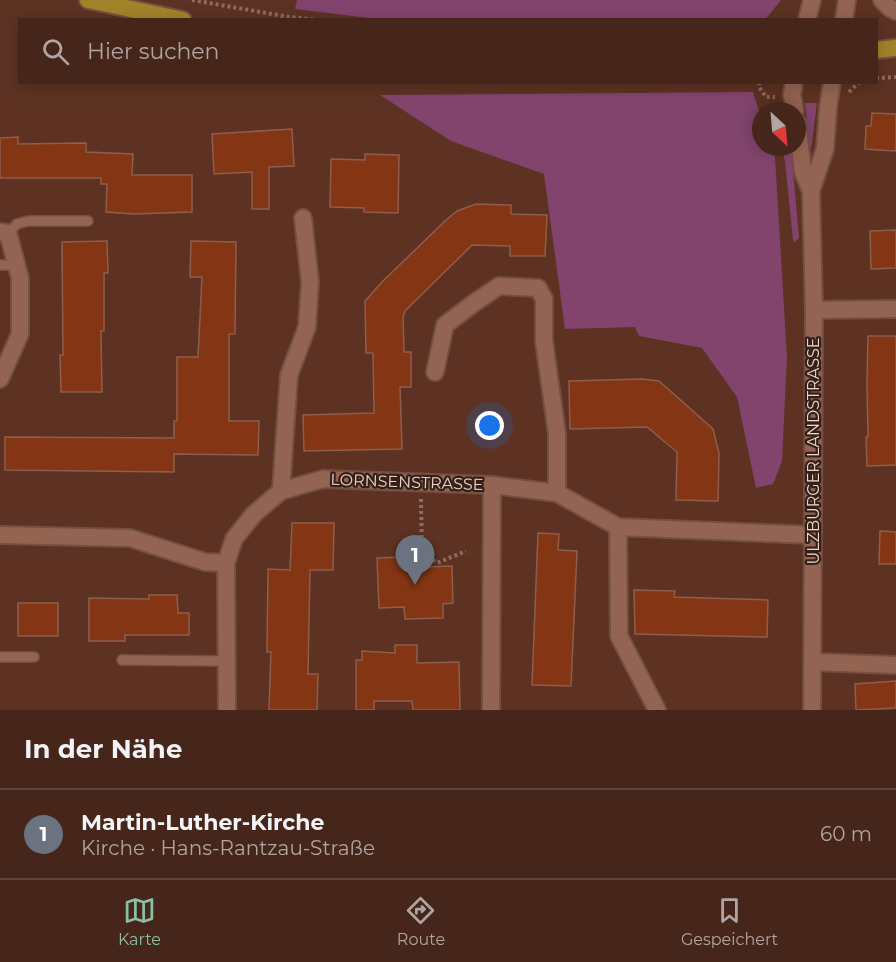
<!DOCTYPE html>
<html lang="de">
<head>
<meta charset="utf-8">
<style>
	body { margin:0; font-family:Montserrat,sans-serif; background:#4d2e23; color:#f1f3f6 }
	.compass { position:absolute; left:752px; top:102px; width:54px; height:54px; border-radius:50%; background:#46261a; box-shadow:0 3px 15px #0003; rotate:154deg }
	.you { position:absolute; left:490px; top:426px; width:21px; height:21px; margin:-15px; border:4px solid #fff; border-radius:50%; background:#1a73e8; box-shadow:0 0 0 9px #1a73e833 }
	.badge { display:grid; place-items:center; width:39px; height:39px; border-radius:50%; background:#8abfa5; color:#fff; font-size:20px; font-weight:700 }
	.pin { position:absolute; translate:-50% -50px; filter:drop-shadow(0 2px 3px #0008) }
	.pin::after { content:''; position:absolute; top:32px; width:21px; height:18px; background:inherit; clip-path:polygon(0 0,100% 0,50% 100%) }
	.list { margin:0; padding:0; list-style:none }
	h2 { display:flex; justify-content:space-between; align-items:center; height:78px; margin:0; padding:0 24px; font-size:26px }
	h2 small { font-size:20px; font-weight:400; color:#b0a5a2 }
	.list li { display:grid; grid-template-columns:39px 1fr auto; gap:18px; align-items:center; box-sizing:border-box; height:90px; padding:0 24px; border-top:2px solid #5e4339 }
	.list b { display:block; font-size:22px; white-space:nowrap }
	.list p { margin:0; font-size:20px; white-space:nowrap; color:#b0a5a2 }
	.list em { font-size:20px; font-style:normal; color:#b0a5a2 }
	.icon { flex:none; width:33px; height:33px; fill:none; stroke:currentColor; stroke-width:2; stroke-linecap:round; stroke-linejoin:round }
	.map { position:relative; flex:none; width:896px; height:710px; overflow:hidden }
	.search { position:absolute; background:#46261a; box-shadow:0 3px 15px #0003; left:18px; right:18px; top:18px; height:66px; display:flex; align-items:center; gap:15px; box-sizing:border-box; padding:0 21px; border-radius:0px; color:#b0a5a2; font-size:22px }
	.sheet { height:168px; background:#46261a }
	nav { display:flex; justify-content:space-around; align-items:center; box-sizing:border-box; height:84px; border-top:2px solid #5e4339; background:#46261a; font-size:16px; color:#b0a5a2 }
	nav a { display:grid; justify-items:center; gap:3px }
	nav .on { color:#8abfa5 }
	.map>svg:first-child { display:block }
	.green { fill:#82446d }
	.building { fill:#833514; stroke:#8e5e4c; stroke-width:1.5 }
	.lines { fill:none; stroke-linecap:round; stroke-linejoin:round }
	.service-casing { stroke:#755042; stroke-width:12 }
	.minor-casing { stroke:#755042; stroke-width:20 }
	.primary-casing { stroke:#755042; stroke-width:20 }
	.path { stroke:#906b5c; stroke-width:4; stroke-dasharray:3 3; stroke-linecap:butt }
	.service { stroke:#946452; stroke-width:9 }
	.minor { stroke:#946452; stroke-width:16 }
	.primary { stroke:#a18429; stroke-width:16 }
	.labels { text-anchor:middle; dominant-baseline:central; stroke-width:4.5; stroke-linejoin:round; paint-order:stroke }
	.street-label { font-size:16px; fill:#efd4c9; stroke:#342019 }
</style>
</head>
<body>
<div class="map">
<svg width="896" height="710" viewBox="0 0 896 710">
	<rect width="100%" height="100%" fill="#5d3222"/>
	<!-- green -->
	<g class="green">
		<polygon points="297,0 781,0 765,20 385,20 295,9"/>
		<polygon points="753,92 761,117 761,147 771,147 775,157 787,357 782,461 773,484 756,488 737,397 702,348 639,336 635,327 565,329 544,174 451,141 380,95"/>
		<polygon points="805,103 817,103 811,149 809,146"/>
		<polygon points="782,147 791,147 798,227 799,238 795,242 793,240 785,162"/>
	</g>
	<!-- building -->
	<g class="building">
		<polygon points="872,113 896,114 896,151 865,149 866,126 871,126"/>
		<polygon points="292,129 294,166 269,167 269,209 252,209 252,172 214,174 212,134"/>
		<polygon points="18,137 18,144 86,143 86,152 133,154 132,175 192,175 192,212 134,214 106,212 107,184 101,184 101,178 0,178 0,138"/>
		<polygon points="365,154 399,155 398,213 364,212 364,208 330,207 331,159 365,160"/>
		<polygon points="476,204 511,205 511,214 547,215 545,256 510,256 510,246 472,245 405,311 403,317 404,352 411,352 411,387 400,387 402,449 304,451 303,415 374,413 373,353 366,353 365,301 383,281 445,221 457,211"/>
		<polygon points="896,230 896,268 871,269 870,231"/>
		<polygon points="107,241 108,273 104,273 104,331 101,331 102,392 61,392 60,355 63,355 62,242"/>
		<polygon points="191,241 236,242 235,334 229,334 229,421 259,421 258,455 174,454 174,472 5,470 5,437 174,438 174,421 177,421 177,357 198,357 202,277 190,277"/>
		<polygon points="868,336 896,336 896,465 867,466 866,437 868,437 867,383"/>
		<polygon points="642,379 659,381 713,429 719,453 718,501 676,500 677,452 647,427 570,429 569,381"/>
		<polygon points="292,523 334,523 333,570 310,570 308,674 318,674 317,710 269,710 271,652 267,652 268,569 290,570"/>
		<polygon points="880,531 896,532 896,564 879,564"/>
		<polygon points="538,533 559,534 558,550 577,551 571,686 532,685"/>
		<polygon points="423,556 424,567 452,566 453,603 443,604 443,618 405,619 404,607 379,608 377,558"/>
		<polygon points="634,590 675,591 674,597 768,600 767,637 635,634"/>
		<polygon points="149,595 177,595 178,613 189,613 189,635 125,635 125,641 89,641 89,598 149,599"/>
		<rect x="18" y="603" width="40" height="33"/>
		<polygon points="395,645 417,645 417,663 459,662 460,710 413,710 412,701 374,701 374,710 356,710 356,660 362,660 362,651 395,653"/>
		<polygon points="896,681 896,708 856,710 855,684"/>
	</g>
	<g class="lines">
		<!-- service casing -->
		<g class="service-casing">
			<g id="service">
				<polyline points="8,233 17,224 28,221 88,221"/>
				<polyline points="0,265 16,265"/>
				<polyline points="0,657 34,657"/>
				<polyline points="122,660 227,661"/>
			</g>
		</g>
		<!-- minor casing -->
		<g class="minor-casing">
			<g id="minor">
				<polyline points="882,0 890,8 896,11"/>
				<polyline points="807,20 812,0"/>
				<polyline points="844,20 847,0"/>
				<polyline points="794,82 792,95 795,111"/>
				<polyline points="797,122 803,172 811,191"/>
				<polyline points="0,232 8,233 20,278 20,334 0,379"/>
				<polyline points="814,310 896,309"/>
				<polyline points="435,372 445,325 474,303 499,286 538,288 544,299 544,341 557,434 557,493"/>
				<polyline points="281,491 289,375 307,327 310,282 303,218"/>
				<polyline points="618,527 619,636 657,710"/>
				<polyline points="0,535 130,538 205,562 226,563"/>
				<polyline points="813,662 896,665"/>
				<polyline points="227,710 226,563 234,539 254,514 281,491 323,479 492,485 557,493 618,527 813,535"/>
				<polyline points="491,710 492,485"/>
				<polyline points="812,710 814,310 811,191 825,149 828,108 832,82"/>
			</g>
		</g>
		<!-- primary casing -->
		<g class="primary-casing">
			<g id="primary">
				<polyline points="88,0 183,20"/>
				<polyline points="876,50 896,48"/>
			</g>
		</g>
		<!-- path -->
		<g class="path">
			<polyline points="192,0 289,17 318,20"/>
			<polyline points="876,78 896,77"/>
			<polyline points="759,82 759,87 766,97 775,97"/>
			<polyline points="849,92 854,87 860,82"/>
			<polyline points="421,499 422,551 437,563 466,551"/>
		</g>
		<!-- service -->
		<use href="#service" class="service"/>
		<!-- minor -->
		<use href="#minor" class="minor"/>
		<!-- primary -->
		<use href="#primary" class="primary"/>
	</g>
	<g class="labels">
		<!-- street labels -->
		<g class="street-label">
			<text transform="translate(813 451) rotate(-90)">ULZBURGER LANDSTRASSE</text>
			<text transform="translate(407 482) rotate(2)">LORNSENSTRASSE</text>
		</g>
	</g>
</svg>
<svg class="compass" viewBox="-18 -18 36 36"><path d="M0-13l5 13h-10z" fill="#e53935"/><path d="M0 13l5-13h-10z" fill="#b0a5a2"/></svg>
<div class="you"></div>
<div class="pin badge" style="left:415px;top:585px;background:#6b7280">1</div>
<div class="search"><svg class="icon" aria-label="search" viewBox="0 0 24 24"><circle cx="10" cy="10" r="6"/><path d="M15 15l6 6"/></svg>Hier suchen</div>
</div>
<section class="sheet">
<h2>In der Nähe<small></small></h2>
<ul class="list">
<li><span class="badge" style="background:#6b7280">1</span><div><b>Martin-Luther-Kirche</b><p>Kirche · Hans-Rantzau-Straße</p></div><em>60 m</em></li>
</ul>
</section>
<nav>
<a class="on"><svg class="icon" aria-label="map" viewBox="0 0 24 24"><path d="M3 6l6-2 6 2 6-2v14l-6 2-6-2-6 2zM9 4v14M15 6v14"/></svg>Karte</a>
<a><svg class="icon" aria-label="directions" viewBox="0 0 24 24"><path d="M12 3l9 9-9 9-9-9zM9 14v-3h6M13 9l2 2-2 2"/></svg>Route</a>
<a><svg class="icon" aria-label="saved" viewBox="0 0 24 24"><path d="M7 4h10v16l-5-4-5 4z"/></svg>Gespeichert</a>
</nav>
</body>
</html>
